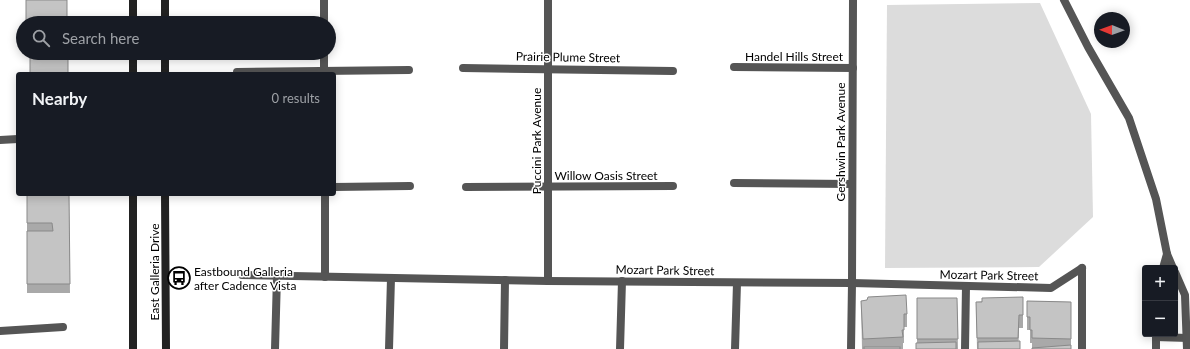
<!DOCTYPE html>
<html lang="en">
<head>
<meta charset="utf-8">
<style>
	body { margin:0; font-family:Lato,sans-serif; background:#20242c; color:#f1f3f6 }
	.controls { position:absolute; right:12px; bottom:12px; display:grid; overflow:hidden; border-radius:4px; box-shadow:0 2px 10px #0003 }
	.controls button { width:36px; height:36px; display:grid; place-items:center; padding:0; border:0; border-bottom:1px solid #363941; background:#171b24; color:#f1f3f6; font:20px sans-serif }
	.compass { position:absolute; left:1094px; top:12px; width:36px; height:36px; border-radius:50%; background:#171b24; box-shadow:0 2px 10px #0003; rotate:271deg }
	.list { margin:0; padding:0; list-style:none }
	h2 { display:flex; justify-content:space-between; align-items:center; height:52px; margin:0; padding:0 16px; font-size:17px }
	h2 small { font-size:13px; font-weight:400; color:#9ea1a6 }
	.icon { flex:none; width:22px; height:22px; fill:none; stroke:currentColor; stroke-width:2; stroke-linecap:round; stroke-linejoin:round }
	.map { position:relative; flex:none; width:1190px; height:349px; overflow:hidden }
	.search { position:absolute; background:#171b24; box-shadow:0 2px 10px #0003; left:16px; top:16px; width:320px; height:44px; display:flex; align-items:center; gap:10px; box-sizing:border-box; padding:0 14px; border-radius:22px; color:#9ea1a6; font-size:15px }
	.panel { position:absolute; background:#171b24; box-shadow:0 2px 10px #0003; left:16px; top:72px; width:320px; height:124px; border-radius:4px }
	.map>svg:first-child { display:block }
	.green { fill:#dcdcdc }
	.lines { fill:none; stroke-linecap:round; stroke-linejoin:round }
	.lane { stroke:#555; stroke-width:8 }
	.street { stroke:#555; stroke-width:8 }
	.secondary { stroke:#222; stroke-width:8 }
	.wall { fill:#a9a9a9 }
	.shaded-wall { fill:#898989 }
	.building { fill:#c4c4c4; stroke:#898989 }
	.labels { text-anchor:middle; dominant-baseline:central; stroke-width:3; stroke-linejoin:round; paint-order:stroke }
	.street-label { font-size:12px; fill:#000; stroke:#fff }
	.poi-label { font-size:12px; fill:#000; stroke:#fff; text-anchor:start }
</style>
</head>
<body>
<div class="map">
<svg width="1190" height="349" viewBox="0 0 1190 349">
	<rect width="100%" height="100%" fill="#fff"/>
	<!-- green -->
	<polygon class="green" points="1040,3 1091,114 1093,217 1039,267 885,268 887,5"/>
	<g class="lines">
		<!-- lane -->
		<g class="lane">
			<polyline points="0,140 18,139"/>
			<polyline points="1156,337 1188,338"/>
		</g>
		<!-- street -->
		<g class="street">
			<polyline points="324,0 324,23"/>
			<polyline points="548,0 548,281"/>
			<polyline points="1064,0 1088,47 1129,118 1156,199 1167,254 1173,268"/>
			<polyline points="324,53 324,74"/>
			<polyline points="734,67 853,68"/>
			<polyline points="463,68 673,71"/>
			<polyline points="237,72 409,70"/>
			<polyline points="734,183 852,184"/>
			<polyline points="334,187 410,186"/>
			<polyline points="466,187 673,186"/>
			<polyline points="325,194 325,277"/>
			<polyline points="1163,268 1167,254"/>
			<polyline points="1175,272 1185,295 1187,349"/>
			<polyline points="242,275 548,281 852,283 1051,288 1082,268"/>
			<polyline points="0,331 63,327"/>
			<polyline points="275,349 277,276"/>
			<polyline points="389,349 391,278"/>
			<polyline points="504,349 505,280"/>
			<polyline points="620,349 622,281"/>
			<polyline points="735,349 737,283"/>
			<polyline points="851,349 852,283 853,0"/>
			<polyline points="965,349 966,286"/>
			<polyline points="1082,349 1082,268"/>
			<polyline points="1156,349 1156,334"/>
		</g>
		<!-- secondary -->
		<g class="secondary">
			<polyline points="165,0 165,23"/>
			<polyline points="133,23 133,0"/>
			<polyline points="165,53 165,74"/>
			<polyline points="133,74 133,53"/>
			<polyline points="165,194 166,349"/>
			<polyline points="133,349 133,194"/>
		</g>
	</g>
	<!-- wall -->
	<g class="wall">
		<rect x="26" y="0" width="41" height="23"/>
		<polygon points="27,194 69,194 70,293 27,293"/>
		<polygon points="1023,297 1023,328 1019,328 1018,341 1020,349 977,349 976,302"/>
		<polygon points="917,298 957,298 958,349 916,349 917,343"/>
		<polygon points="861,301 907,314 907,327 904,327 904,343 903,343 903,349 862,349"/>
		<polygon points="1027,301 1071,302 1071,349 1032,349 1032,343 1030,343 1030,330 1027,330"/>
	</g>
	<!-- shaded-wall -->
	<polygon class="shaded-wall" points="1019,315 1019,328 1018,349 1018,338"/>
	<!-- building -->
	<g class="building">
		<rect x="26" y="0" width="41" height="21"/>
		<rect x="30" y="53" width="38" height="21"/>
		<polygon points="27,194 69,194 70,284 27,284 27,231 53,231 52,223 27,223"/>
		<polygon points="906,295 907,314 904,314 904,330 902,330 903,337 863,339 861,301 867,300 868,297"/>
		<polygon points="1023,297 1023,315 1019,315 1018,338 977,338 976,302 982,302 982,298"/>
		<polygon points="917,298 957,298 958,339 917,339"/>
		<polygon points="1027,301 1071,302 1071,339 1032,338 1032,330 1030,330 1030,317 1027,317"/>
		<polygon points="1020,341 1020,349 978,349 978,342"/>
		<polygon points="956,342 956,349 916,349 916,343"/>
		<polygon points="1071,345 1071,349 1032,349 1032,348"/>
		<rect x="864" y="347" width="36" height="2"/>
	</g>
	<!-- icons -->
	<defs>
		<g id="bus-ring" transform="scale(1.15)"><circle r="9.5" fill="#fff" stroke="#000" stroke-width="1.5"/><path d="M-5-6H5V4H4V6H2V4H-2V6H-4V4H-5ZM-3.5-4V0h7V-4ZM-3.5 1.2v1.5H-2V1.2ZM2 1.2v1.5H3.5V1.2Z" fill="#000"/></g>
	</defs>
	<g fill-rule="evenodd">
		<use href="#bus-ring" x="179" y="278"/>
	</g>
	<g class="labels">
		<!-- street labels -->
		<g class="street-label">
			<text x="794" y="56">Handel Hills Street</text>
			<text transform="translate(568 57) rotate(1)">Prairie Plume Street</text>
			<text transform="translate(536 141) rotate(-90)">Puccini Park Avenue</text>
			<text transform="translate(840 142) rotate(-90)">Gershwin Park Avenue</text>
			<text x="606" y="175">Willow Oasis Street</text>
			<text transform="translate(665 270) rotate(1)">Mozart Park Street</text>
			<text transform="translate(154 272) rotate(-90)">East Galleria Drive</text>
			<text transform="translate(989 275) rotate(1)">Mozart Park Street</text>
		</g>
		<!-- poi labels -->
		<g class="poi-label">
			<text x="194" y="271">Eastbound Galleria<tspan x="194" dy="14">after Cadence Vista</tspan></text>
		</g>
	</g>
</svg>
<div class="controls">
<button>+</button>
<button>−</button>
</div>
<svg class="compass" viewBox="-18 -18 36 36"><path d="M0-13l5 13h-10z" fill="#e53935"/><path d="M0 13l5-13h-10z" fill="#9ea1a6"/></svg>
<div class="search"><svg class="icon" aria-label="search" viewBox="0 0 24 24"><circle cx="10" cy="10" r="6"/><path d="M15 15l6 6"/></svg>Search here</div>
<section class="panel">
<h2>Nearby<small>0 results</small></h2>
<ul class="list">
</ul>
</section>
</div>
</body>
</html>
